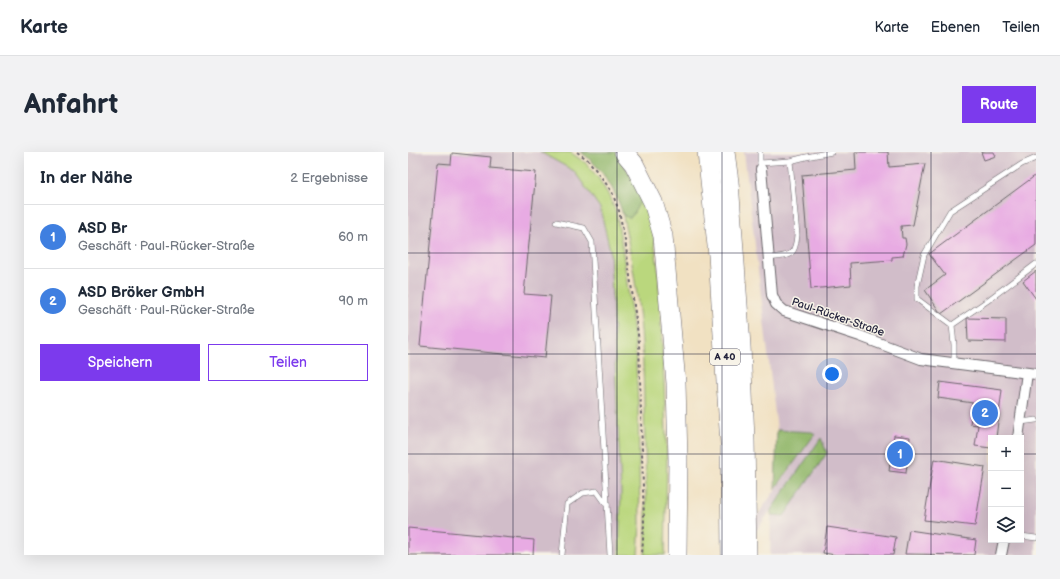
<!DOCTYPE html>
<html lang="de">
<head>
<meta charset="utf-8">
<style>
	body { margin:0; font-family:"Balsamiq Sans",sans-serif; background:#f2f2f3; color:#1f2937 }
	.controls { position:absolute; right:12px; bottom:12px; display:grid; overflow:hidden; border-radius:0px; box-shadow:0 4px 16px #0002 }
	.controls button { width:36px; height:36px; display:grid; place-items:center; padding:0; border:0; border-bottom:1px solid #e0e1e3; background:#fff; color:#1f2937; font:20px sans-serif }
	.you { position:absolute; left:424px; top:222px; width:14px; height:14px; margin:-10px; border:3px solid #fff; border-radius:50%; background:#1a73e8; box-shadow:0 0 0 6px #1a73e833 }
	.badge { display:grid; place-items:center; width:26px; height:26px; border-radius:50%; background:#7c3aed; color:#fff; font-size:13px; font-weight:700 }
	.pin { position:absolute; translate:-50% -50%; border:2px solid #fff; box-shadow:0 1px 4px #0006 }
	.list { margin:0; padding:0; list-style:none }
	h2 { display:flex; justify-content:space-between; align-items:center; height:52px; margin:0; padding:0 16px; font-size:17px }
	h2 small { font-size:13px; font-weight:400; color:#747a83 }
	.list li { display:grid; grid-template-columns:26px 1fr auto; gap:12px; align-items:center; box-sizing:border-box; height:64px; padding:0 16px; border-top:1px solid #e0e1e3 }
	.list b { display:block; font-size:15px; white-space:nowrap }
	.list p { margin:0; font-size:13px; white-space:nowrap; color:#747a83 }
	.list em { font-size:13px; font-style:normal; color:#747a83 }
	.actions { display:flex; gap:8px; padding:12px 16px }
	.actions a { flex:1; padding:9px 0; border:1px solid #7c3aed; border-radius:0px; text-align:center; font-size:14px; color:#7c3aed }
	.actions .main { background:#7c3aed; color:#fff }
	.icon { flex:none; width:22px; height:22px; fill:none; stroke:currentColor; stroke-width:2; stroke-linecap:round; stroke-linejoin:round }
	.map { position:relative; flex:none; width:628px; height:403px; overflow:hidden; border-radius:0px }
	header { display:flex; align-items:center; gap:24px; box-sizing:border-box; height:56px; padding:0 20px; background:#fff; border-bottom:1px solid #e0e1e3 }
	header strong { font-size:19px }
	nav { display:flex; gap:22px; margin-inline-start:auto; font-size:14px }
	.intro { display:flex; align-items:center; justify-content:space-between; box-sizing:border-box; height:96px; padding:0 24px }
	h1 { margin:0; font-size:28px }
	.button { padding:10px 18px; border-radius:0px; background:#7c3aed; color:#fff; font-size:14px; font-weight:700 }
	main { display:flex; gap:24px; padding:0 24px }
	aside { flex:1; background:#fff; border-radius:0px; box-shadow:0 4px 16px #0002 }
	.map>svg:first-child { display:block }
	.industrial { fill:#d1bdc9; fill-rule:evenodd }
	.green { fill:#bad77d; stroke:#6e7c5c }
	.forest { fill:#93b86c; stroke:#5a6d54 }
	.building { fill:#e8abe3 }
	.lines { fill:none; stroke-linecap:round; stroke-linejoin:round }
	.service-casing { stroke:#6a656a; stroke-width:6 }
	.minor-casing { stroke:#6a656a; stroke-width:12 }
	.motorway-casing { stroke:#6a656a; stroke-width:20 }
	.path { stroke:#6a656a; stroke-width:2; stroke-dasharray:3 3; stroke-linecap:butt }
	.service { stroke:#fff; stroke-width:5 }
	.minor { stroke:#fff; stroke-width:10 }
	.motorway { stroke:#fff; stroke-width:19 }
	.grid { fill:none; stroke:#22223b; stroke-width:1; stroke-opacity:0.55 }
	.labels { text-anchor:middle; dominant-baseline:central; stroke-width:3; stroke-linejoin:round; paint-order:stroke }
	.shield { fill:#f7f3e8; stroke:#62616f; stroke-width:1 }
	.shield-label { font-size:10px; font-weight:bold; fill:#22223b }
	.street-label { font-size:11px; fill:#22223b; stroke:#f7f3e8 }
</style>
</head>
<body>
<header>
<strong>Karte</strong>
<nav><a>Karte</a><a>Ebenen</a><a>Teilen</a></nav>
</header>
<div class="intro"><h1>Anfahrt</h1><a class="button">Route</a></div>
<main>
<aside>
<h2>In der Nähe<small>2 Ergebnisse</small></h2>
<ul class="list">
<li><span class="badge" style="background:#3f7fe0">1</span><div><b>ASD Br</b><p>Geschäft · Paul-Rücker-Straße</p></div><em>60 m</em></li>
<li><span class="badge" style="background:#3f7fe0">2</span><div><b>ASD Bröker GmbH</b><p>Geschäft · Paul-Rücker-Straße</p></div><em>90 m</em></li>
</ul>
<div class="actions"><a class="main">Speichern</a><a>Teilen</a></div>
</aside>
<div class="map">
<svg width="628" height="403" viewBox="0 0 628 403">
	<rect width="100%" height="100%" fill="#f7f3e8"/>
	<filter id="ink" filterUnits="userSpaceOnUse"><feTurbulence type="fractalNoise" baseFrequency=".025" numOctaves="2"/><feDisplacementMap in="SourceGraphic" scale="8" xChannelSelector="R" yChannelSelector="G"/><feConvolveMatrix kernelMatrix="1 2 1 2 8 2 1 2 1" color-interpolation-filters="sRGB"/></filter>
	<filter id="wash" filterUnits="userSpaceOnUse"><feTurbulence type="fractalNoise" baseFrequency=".012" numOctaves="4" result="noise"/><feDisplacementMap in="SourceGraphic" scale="16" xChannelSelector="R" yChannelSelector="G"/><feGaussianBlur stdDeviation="0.9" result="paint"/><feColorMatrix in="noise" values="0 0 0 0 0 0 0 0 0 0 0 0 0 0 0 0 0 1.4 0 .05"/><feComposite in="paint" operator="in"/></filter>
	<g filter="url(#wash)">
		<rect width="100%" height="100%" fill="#f1e1c2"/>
		<!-- industrial -->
		<g class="industrial">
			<polygon points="0,0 132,0 166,19 192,56 202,98 213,340 211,403 0,403"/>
			<path d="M 336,0 L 628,0 L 628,403 L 362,403 L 363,363 L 376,364 L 419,301 L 413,286 L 363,358 L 331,403 L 341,375 L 407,282 L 404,280 L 369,278 ZM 583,286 L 613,286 L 613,388 L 583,388 Z"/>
		</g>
		<!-- green -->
		<g class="green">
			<polygon points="132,0 162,0 179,12 191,27 200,42 208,60 214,94 227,190 230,252 232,372 230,403 211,403 213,340 202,98 192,56 166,19"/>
			<path d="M 234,46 L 245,80 L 250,116 L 256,229 L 259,308 L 257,403 L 237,403 C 239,367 238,330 237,294 C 236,259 236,225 234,191 C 231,146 223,102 214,59 L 215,63 Z"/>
		</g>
		<!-- forest -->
		<g class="forest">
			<path d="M 173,0 L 210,0 L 234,46 L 224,64 L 221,66 L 215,63 C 208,38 194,16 173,0 Z"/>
			<polygon points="369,278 404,280 407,282 367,337"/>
			<polygon points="413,286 419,301 376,364 363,363 363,358"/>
		</g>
		<g id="blocks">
			<!-- building -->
			<g class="building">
				<polygon points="447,0 480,0 481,15 517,12 505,73 493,74 494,86 497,86 498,92 495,104 484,105 484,108 442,111 443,133 403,137 394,23 448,18"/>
				<polygon points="573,0 586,0 588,4 576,8"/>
				<polygon points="44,1 83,5 82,16 128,20 116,142 143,144 137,206 12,194 30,11 43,12"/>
				<polygon points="628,23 628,93 533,162 517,138 537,123 521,102"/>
				<polygon points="628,119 628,147 615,129"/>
				<polygon points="559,166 598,167 598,190 560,189"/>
				<polygon points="532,230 594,238 588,286 583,286 583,296 567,294 570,273 562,272 565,251 530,246"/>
				<polygon points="486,283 502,285 498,321 481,319"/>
				<polygon points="526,307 577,315 567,374 516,368"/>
				<polygon points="419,375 488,385 485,403 428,403 415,401"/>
				<polygon points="0,376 126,388 125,403 0,403"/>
				<polygon points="501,378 568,388 566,403 497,402"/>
			</g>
		</g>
	</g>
	<g filter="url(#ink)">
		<use href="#blocks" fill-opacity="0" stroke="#6a656a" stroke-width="1"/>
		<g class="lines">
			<!-- service casing -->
			<g class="service-casing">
				<g id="service">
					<polyline points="352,0 352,11"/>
					<polyline points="382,9 398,5 424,0"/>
					<path d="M 353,17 L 352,11 L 382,9 L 389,83 C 387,106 381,103 361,106"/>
					<polyline points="148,70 176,76 184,90 202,403"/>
					<polyline points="544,173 509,147 509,134 516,103 542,59 614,12 628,6"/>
					<polyline points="546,212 546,193 544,173 579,149 628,112"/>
					<polyline points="613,270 628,268"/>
					<polyline points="613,384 628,386"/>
					<polyline points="154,403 159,352 175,341 189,339 199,353"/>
				</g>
			</g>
			<!-- minor casing -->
			<g class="minor-casing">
				<g id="minor">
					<polyline points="353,17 364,143 368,152 376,159 452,184 513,207 628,222"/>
					<polyline points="610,286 619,221"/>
					<polyline points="593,403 596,388"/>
				</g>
			</g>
			<!-- motorway casing -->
			<g class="motorway-casing">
				<g id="motorway">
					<polyline points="216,0 226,12 245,50 255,84 268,231 270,308 269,403"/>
					<polyline points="299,0 310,103 322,293 323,403"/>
					<polyline points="317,0 321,30 333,194 337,288 339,403"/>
				</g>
			</g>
			<!-- path -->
			<polyline class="path" points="169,0 180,8 194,26 204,40 211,59 217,88 231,190 236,372 234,403"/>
			<!-- service -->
			<use href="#service" class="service"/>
			<!-- minor -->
			<use href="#minor" class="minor"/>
			<!-- motorway -->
			<use href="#motorway" class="motorway"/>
		</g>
	</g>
	<!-- grid -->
	<path class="grid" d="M 105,0 L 105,403M 209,0 L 209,403M 314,0 L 314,403M 419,0 L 419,403M 523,0 L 523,403M 0,101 L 628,101M 0,202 L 628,202M 0,302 L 583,302M 613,302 L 628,302"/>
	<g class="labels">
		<!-- shield labels -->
		<rect class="shield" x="302" y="197" width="30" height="16" rx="3"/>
		<g class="shield-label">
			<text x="317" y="205">A 40</text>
		</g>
		<!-- street labels -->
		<g class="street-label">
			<text transform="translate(430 165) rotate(19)">Paul-Rücker-Straße</text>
		</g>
	</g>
</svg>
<div class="controls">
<button>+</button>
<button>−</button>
<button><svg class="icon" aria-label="layers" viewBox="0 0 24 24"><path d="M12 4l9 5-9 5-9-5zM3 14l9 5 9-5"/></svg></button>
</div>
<div class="you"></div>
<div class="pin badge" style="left:492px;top:302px;background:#3f7fe0">1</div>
<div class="pin badge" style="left:577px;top:261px;background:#3f7fe0">2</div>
</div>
</main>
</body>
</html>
